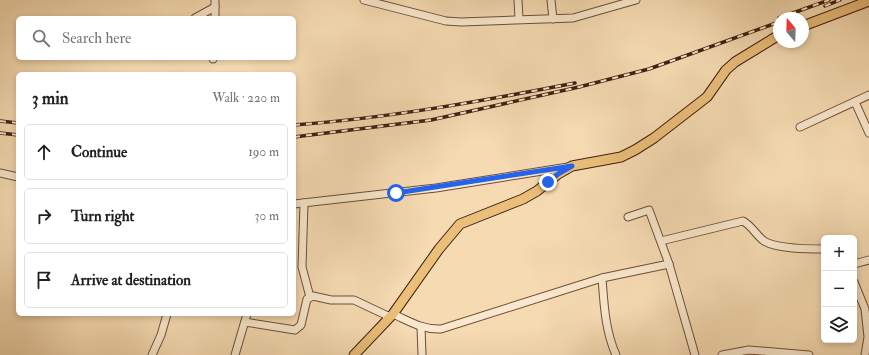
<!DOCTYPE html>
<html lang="en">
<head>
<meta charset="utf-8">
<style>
	body { margin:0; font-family:"IM FELL Double Pica",serif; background:#f2f2f2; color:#202124 }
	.controls { position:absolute; right:12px; bottom:12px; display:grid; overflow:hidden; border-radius:6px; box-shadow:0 2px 6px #0003 }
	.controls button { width:36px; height:36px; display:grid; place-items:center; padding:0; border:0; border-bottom:1px solid #e0e0e0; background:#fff; color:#202124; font:20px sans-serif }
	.compass { position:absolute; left:773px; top:12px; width:36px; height:36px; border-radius:50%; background:#fff; box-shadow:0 2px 6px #0003; rotate:341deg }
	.stop { position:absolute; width:12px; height:12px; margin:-9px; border:3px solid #2563eb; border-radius:50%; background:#fff }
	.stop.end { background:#2563eb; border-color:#fff; box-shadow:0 1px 4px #0008 }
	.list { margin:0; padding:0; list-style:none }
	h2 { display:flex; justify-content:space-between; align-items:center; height:52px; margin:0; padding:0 16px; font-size:17px }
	h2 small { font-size:13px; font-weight:400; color:#757577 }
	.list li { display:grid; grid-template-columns:26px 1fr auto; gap:12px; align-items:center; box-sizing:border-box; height:56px; margin:0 8px 8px; padding:0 8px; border:1px solid #e0e0e0; border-radius:6px }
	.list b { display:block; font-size:15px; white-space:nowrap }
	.list em { font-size:13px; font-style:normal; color:#757577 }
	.icon { flex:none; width:22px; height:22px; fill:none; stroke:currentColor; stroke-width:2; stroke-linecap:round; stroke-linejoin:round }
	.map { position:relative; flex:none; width:869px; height:355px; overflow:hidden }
	.search { position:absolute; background:#fff; box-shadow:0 2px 6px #0003; left:16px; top:16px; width:280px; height:44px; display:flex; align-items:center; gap:10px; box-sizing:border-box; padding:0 14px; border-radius:6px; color:#757577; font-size:15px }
	.panel { position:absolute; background:#fff; box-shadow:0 2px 6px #0003; left:16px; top:72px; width:280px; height:244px; border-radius:6px }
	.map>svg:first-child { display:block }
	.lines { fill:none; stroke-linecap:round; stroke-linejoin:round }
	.minor-casing { stroke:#6d4e39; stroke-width:9 }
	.major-casing { stroke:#3f1f11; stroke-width:11 }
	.minor { stroke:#f9e8cd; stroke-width:7 }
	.major { stroke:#ebbe79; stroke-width:9 }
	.rail-casing { stroke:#3f1f11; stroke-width:3.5 }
	.rail { stroke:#f9e8cd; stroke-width:2; stroke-dasharray:6; stroke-linecap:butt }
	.route { stroke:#2563eb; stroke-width:5 }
</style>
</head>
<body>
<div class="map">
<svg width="869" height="355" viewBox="0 0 869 355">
	<rect width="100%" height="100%" fill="#f6dbb2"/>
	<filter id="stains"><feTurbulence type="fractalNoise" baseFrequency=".005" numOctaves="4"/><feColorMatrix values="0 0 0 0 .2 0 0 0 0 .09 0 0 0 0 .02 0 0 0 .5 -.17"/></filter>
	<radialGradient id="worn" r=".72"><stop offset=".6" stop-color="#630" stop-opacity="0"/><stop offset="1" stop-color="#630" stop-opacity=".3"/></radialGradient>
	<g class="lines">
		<!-- minor casing -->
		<g class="minor-casing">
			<g id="minor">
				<polyline points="364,0 446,21 461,22 573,18 636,0"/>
				<polyline points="518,0 519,19"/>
				<polyline points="551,0 553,19"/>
				<polyline points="195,18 215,7"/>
				<polyline points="215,18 215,0"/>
				<polyline points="213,59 213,58"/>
				<polyline points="855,102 869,133"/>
				<polyline points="800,127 869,95"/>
				<polyline points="0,173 18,177"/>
				<polyline points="304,203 302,267 310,297"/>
				<polyline points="294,204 436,188 568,167"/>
				<polyline points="628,217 649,210 669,264"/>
				<path d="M 661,241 L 743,221 C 752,226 756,235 764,241 C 777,249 808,249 824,249"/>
				<polyline points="854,264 869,260"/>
				<path d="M 602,278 C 604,304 605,330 616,355"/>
				<polyline points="854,282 865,309 868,337 865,355"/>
				<path d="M 393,314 C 409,321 423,330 441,329 L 602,278 L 669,264 L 695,355"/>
				<polyline points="245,322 295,330 301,325 307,299 313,296 331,300 354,300 390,317"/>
				<polyline points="421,327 422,355"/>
				<polyline points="152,355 161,335 167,314"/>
				<polyline points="235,355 247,314"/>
				<polyline points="722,355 749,350 809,355"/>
			</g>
		</g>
		<!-- major casing -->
		<g class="major-casing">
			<g id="major">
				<polyline points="803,26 869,1"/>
				<polyline points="354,355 393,314 439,249 460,224 523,199 537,191 558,174 572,166 621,157 635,150 654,138 707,97 726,70 735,62 779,35"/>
			</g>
		</g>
		<!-- minor -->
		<use href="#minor" class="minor"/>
		<!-- major -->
		<use href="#major" class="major"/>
		<!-- rail casing -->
		<g class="rail-casing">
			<g id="rail">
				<polyline points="825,6 840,0"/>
				<polyline points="779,18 829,0"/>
				<polyline points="0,121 18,123"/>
				<path d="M 294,125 C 389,118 482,101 575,83"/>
				<polyline points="0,133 18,135"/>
				<polyline points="294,137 431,120 579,87 649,69 779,22"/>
			</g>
		</g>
		<!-- rail -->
		<use href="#rail" class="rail"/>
	</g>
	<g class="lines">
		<!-- route -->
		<polyline class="route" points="396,193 572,166 558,174 548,182"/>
	</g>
	<rect width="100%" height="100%" filter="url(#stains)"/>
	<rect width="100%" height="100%" fill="url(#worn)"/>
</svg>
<div class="controls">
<button>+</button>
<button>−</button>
<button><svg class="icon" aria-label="layers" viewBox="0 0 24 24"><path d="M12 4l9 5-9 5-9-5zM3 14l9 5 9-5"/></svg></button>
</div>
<svg class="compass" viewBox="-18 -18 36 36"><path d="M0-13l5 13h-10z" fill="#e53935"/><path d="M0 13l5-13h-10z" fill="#757577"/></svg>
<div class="stop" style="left:396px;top:193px"></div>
<div class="stop end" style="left:548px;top:182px"></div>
<div class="search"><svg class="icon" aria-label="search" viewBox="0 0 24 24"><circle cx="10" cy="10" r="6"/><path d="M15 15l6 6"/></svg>Search here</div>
<section class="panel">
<h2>3 min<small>Walk · 220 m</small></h2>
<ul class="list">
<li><svg class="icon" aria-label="ahead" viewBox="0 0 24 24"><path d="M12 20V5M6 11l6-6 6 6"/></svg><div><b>Continue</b></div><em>190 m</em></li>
<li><svg class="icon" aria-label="right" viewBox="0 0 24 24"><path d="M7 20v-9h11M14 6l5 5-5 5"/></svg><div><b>Turn right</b></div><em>30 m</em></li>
<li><svg class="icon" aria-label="arrive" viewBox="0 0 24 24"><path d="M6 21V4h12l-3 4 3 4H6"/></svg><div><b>Arrive at destination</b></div></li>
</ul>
</section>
</div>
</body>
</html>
